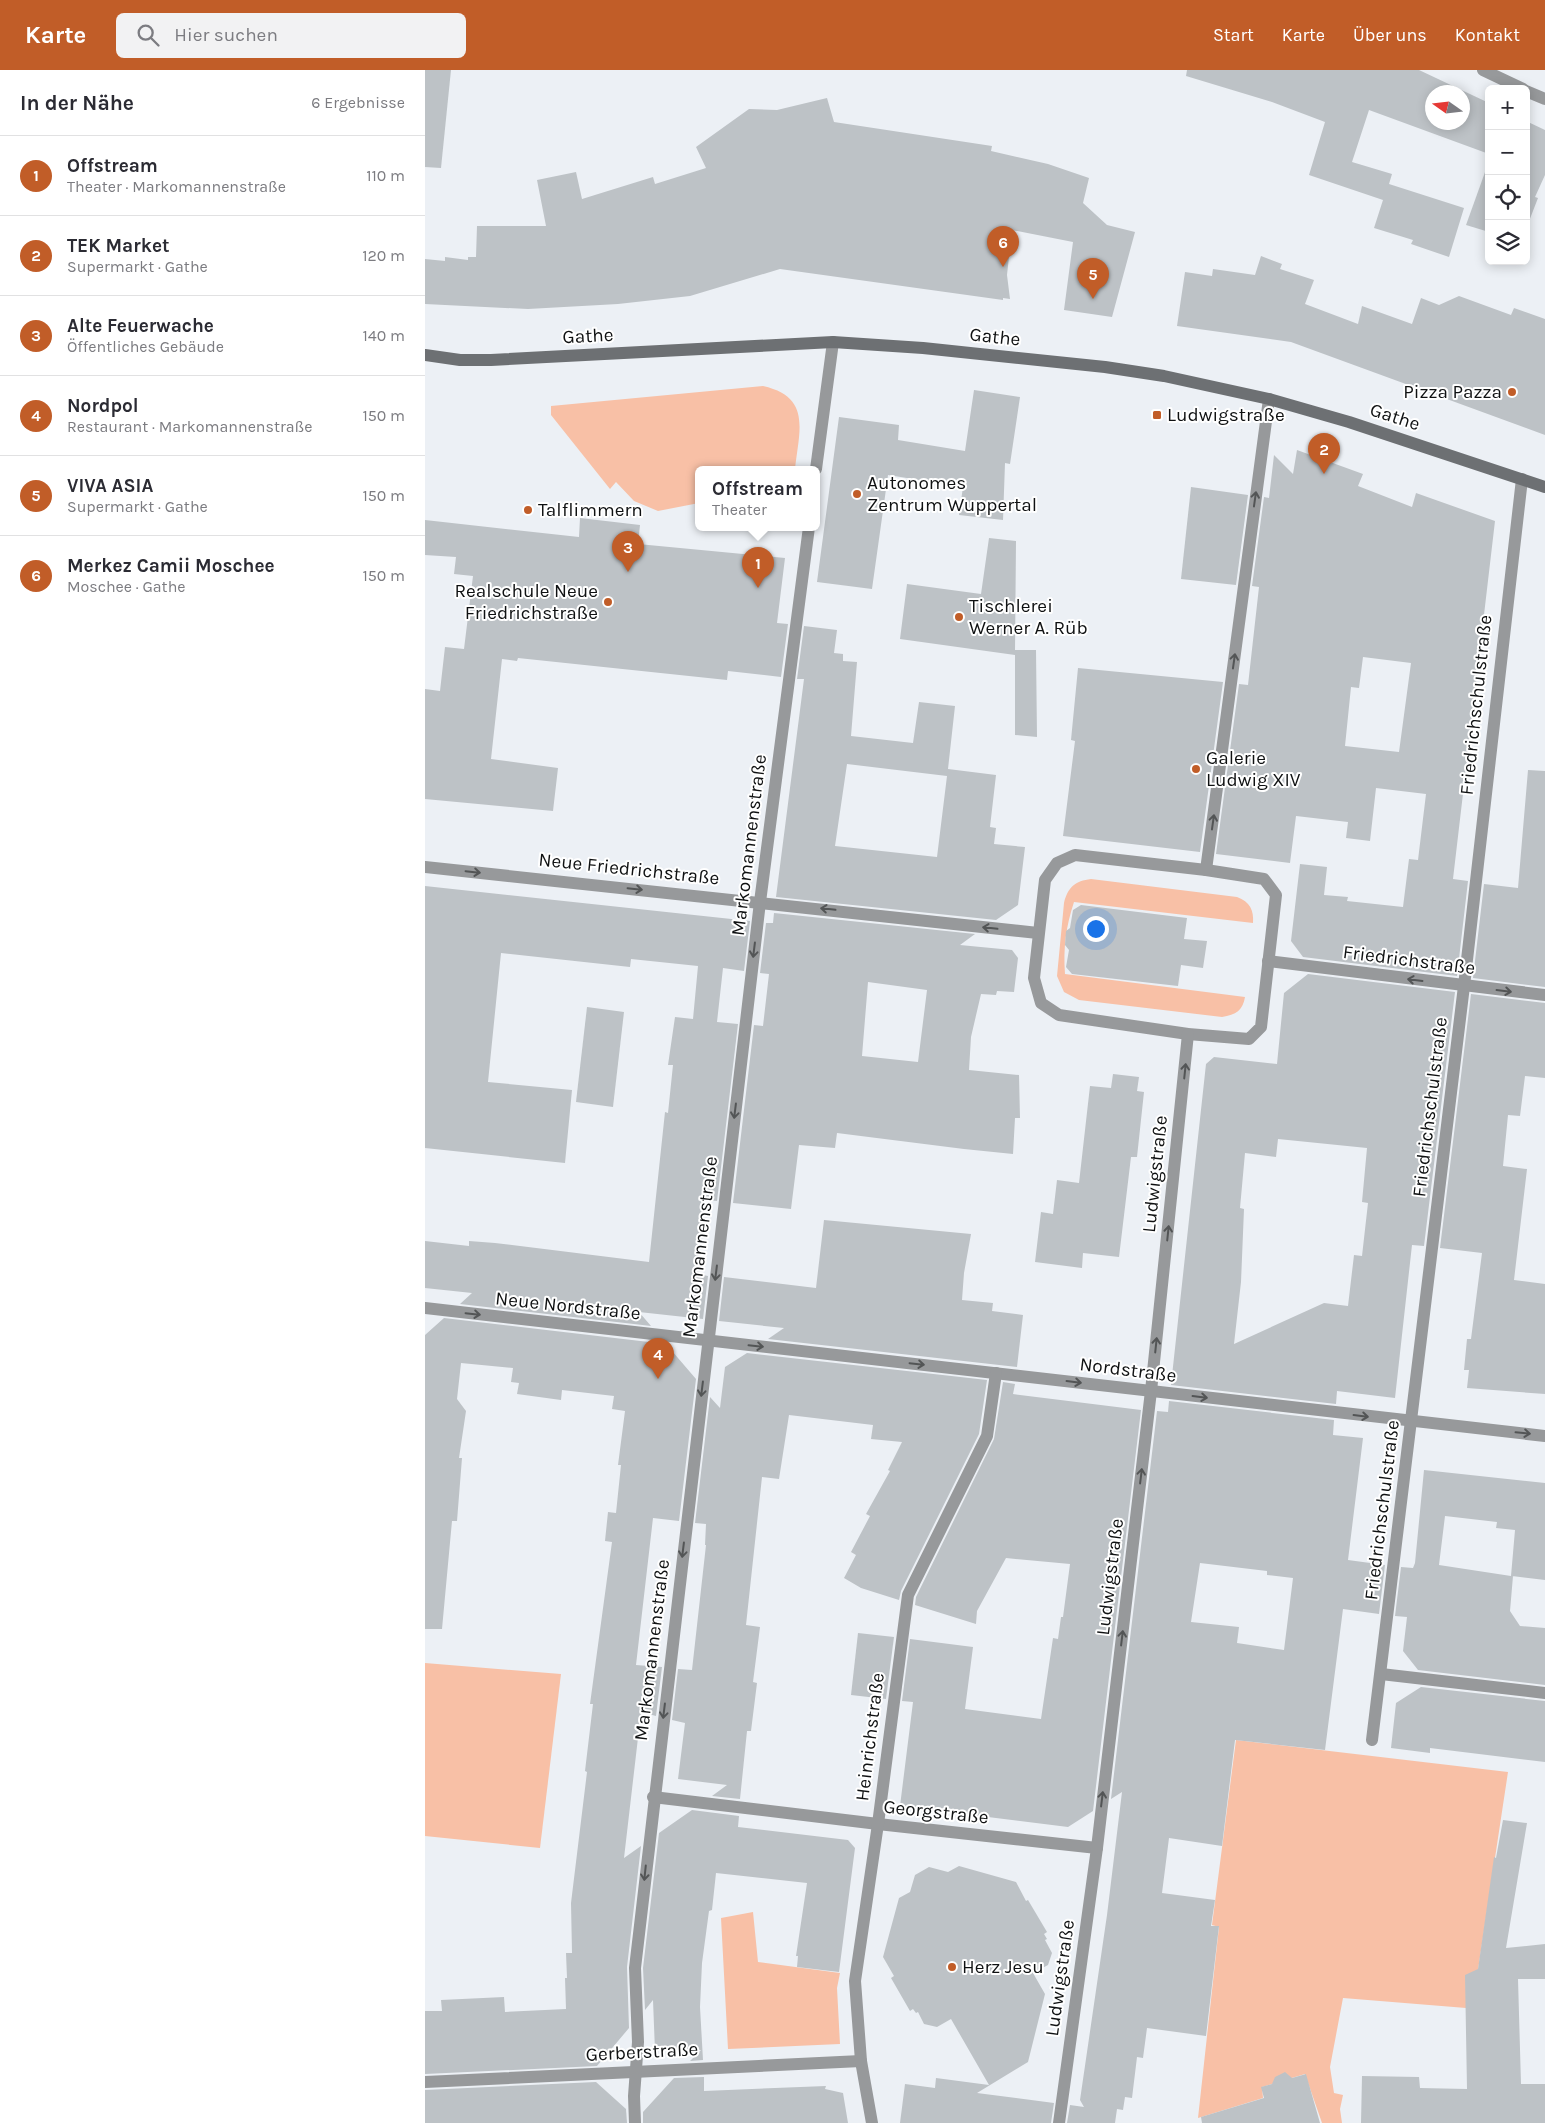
<!DOCTYPE html>
<html lang="de">
<head>
<meta charset="utf-8">
<style>
	body { margin:0; font-family:Karla,sans-serif; background:#f2f2f3; color:#2b2b33 }
	.controls { position:absolute; right:15px; top:15px; display:grid; overflow:hidden; border-radius:8px; box-shadow:0 2px 12px #0003 }
	.controls button { width:45px; height:45px; display:grid; place-items:center; padding:0; border:0; border-bottom:1px solid #e1e1e2; background:#fff; color:#2b2b33; font:25px sans-serif }
	.compass { position:absolute; left:1000px; top:15px; width:45px; height:45px; border-radius:50%; background:#fff; box-shadow:0 2px 12px #0003; rotate:284deg }
	.you { position:absolute; left:670px; top:858px; width:18px; height:18px; margin:-12px; border:4px solid #fff; border-radius:50%; background:#1a73e8; box-shadow:0 0 0 8px #1a73e833 }
	.badge { display:grid; place-items:center; width:32px; height:32px; border-radius:50%; background:#c15d28; color:#fff; font-size:16px; font-weight:700 }
	.pin { position:absolute; translate:-50% -41px; filter:drop-shadow(0 1px 2px #0008) }
	.pin::after { content:''; position:absolute; top:26px; width:18px; height:15px; background:inherit; clip-path:polygon(0 0,100% 0,50% 100%) }
	.popup { position:absolute; left:270px; top:396px; width:125px; height:65px; box-sizing:border-box; display:grid; place-content:center; border-radius:8px; background:#fff; filter:drop-shadow(0 1px 4px #0005); font-size:16px; white-space:nowrap; color:#7c7c81 }
	.popup b { font-size:19px; color:#2b2b33 }
	.popup::after { content:''; position:absolute; left:50%; top:100%; margin-left:-10px; border:10px solid transparent; border-top-color:#fff }
	.list { margin:0; padding:0; list-style:none }
	h2 { display:flex; justify-content:space-between; align-items:center; height:65px; margin:0; padding:0 20px; font-size:21px }
	h2 small { font-size:16px; font-weight:400; color:#7c7c81 }
	.list li { display:grid; grid-template-columns:32px 1fr auto; gap:15px; align-items:center; box-sizing:border-box; height:80px; padding:0 20px; border-top:1px solid #e1e1e2 }
	.list b { display:block; font-size:19px; white-space:nowrap }
	.list p { margin:0; font-size:16px; white-space:nowrap; color:#7c7c81 }
	.list em { font-size:16px; font-style:normal; color:#7c7c81 }
	.icon { flex:none; width:28px; height:28px; fill:none; stroke:currentColor; stroke-width:2; stroke-linecap:round; stroke-linejoin:round }
	.map { position:relative; flex:none; width:1120px; height:2053px; overflow:hidden }
	header { display:flex; align-items:center; gap:30px; box-sizing:border-box; height:70px; padding:0 25px; background:#c15d28; color:#fff }
	header strong { font-size:24px }
	nav { display:flex; gap:28px; margin-inline-start:auto; font-size:18px }
	.search { width:350px; height:45px; background:#f2f2f3; display:flex; align-items:center; gap:12px; box-sizing:border-box; padding:0 18px; border-radius:8px; color:#7c7c81; font-size:19px }
	main { display:flex }
	aside { flex:1; background:#fff }
	.map>svg:first-child { display:block }
	.green { fill:#f8c0a6 }
	.building { fill:#bdc2c6; fill-rule:evenodd }
	.lines { fill:none; stroke-linecap:round; stroke-linejoin:round }
	.minor { stroke:#97999b; stroke-width:12 }
	.secondary { stroke:#6d7073; stroke-width:12 }
	.oneway { stroke:#535556 }
	.poi-dot { fill:#c15d28; stroke:#fff; stroke-width:2 }
	.labels { text-anchor:middle; dominant-baseline:central; stroke-width:4; stroke-linejoin:round; paint-order:stroke }
	.street-label { font-size:19px; fill:#0f1112; stroke:#fff }
	.poi-label { font-size:19px; fill:#0f1112; stroke:#fff; text-anchor:start }
</style>
</head>
<body>
<header>
<strong>Karte</strong>
<div class="search"><svg class="icon" aria-label="search" viewBox="0 0 24 24"><circle cx="10" cy="10" r="6"/><path d="M15 15l6 6"/></svg>Hier suchen</div>
<nav><a>Start</a><a>Karte</a><a>Über uns</a><a>Kontakt</a></nav>
</header>
<main>
<aside>
<h2>In der Nähe<small>6 Ergebnisse</small></h2>
<ul class="list">
<li><span class="badge">1</span><div><b>Offstream</b><p>Theater · Markomannenstraße</p></div><em>110 m</em></li>
<li><span class="badge">2</span><div><b>TEK Market</b><p>Supermarkt · Gathe</p></div><em>120 m</em></li>
<li><span class="badge">3</span><div><b>Alte Feuerwache</b><p>Öffentliches Gebäude</p></div><em>140 m</em></li>
<li><span class="badge">4</span><div><b>Nordpol</b><p>Restaurant · Markomannenstraße</p></div><em>150 m</em></li>
<li><span class="badge">5</span><div><b>VIVA ASIA</b><p>Supermarkt · Gathe</p></div><em>150 m</em></li>
<li><span class="badge">6</span><div><b>Merkez Camii Moschee</b><p>Moschee · Gathe</p></div><em>150 m</em></li>
</ul>
</aside>
<div class="map">
<svg width="1120" height="2053" viewBox="0 0 1120 2053">
	<rect width="100%" height="100%" fill="#ecf0f5"/>
	<!-- green -->
	<g class="green">
		<path d="M 338,316 C 387,327 374,361 370,399 L 274,399 L 274,433 L 233,441 L 209,431 L 191,412 L 185,419 L 126,345 L 126,336 Z"/>
		<path d="M 666,809 L 812,827 C 825,832 829,840 828,853 L 649,832 C 641,856 638,878 640,904 L 820,927 C 818,940 811,945 797,947 L 654,930 L 639,922 L 632,906 L 639,833 C 643,817 650,811 666,809 Z"/>
		<polygon points="0,1593 136,1604 115,1778 0,1766"/>
		<polygon points="811,1670 1083,1702 1053,1900 1041,1938 918,1928 905,1997 909,2023 918,2025 915,2039 917,2053 897,2053 880,2004 837,2017 838,2028 773,2048 794,1857 787,1855"/>
		<polygon points="328,1842 333,1892 415,1903 412,1918 415,1974 303,1979 296,1848"/>
	</g>
	<!-- building -->
	<g class="building">
		<polygon points="0,0 26,0 16,98 0,97"/>
		<path d="M 762,0 L 994,0 L 1064,33 L 1064,84 L 944,40 L 927,92 L 967,104 L 964,114 L 1039,138 L 1024,187 L 986,174 L 988,170 L 949,158 L 958,130 L 884,105 L 900,52 L 847,32 L 761,6 ZM 1008,22 L 1038,22 L 1038,52 L 1008,52 Z"/>
		<polygon points="402,28 409,52 567,76 566,81 623,94 664,108 658,133 682,155 710,162 687,247 639,240 648,172 587,160 582,205 585,229 578,228 578,230 355,199 265,226 193,234 103,239 0,234 0,189 20,191 20,187 43,190 43,187 51,187 52,156 121,156 112,110 151,102 157,129 228,107 230,114 281,98 271,77 324,39 352,40"/>
		<polygon points="1101,51 1120,60 1120,105 1110,127 1113,128 1101,159"/>
		<polygon points="1064,91 1064,162 1041,155"/>
		<polygon points="836,186 857,194 855,199 889,210 880,234 933,254 937,236 987,254 996,228 1014,235 1034,226 1086,245 1089,238 1120,249 1120,365 866,272 752,256 760,202 787,206 788,199 830,205"/>
		<polygon points="549,320 595,327 585,394 580,393 578,450 534,445 538,417 463,405 447,519 392,512 414,347 474,355 473,370 540,381"/>
		<path d="M 872,380 L 938,404 L 933,416 L 987,437 L 991,423 L 1070,451 L 1028,809 L 1043,811 L 1032,906 L 878,887 L 866,871 L 875,794 L 902,797 L 899,825 L 923,827 L 922,831 L 978,837 L 984,789 L 993,790 L 1001,724 L 951,718 L 945,771 L 921,768 L 923,752 L 871,746 L 865,793 L 791,784 L 814,614 L 823,615 L 834,517 L 827,516 L 839,427 L 844,428 L 849,385 L 868,404 ZM 938,587 L 986,593 L 974,682 L 920,676 L 926,617 L 934,618 Z"/>
		<polygon points="766,417 823,425 811,515 756,509"/>
		<polygon points="155,448 215,455 213,474 360,488 352,553 363,554 356,607 303,601 302,610 93,588 92,591 77,589 66,689 133,698 128,741 0,729 0,619 15,621 20,577 39,579 48,506 29,504 31,487 0,485 0,450 154,467"/>
		<polygon points="564,468 591,471 590,580 611,580 612,667 590,665 590,585 475,569 482,514 556,524"/>
		<path d="M 379,556 L 412,560 L 409,583 L 418,584 L 418,591 L 432,592 L 426,666 L 488,673 L 494,632 L 530,636 L 523,699 L 571,705 L 565,757 L 571,758 L 569,774 L 600,777 L 593,835 L 571,850 L 351,827 L 379,609 L 372,609 ZM 422,694 L 522,706 L 512,787 L 410,776 Z"/>
		<polygon points="653,598 798,612 775,782 638,766 650,671 646,670"/>
		<polygon points="1103,700 1120,701 1120,917 1048,908 1059,814 1093,818"/>
		<polygon points="0,816 325,851 319,901 298,898 292,952 313,954 292,1131 280,1130 272,1204 283,1206 278,1249 214,1242 226,1256 35,1234 47,1223 0,1218 0,1171 44,1176 44,1171 70,1173 224,1192 240,1042 243,1043 248,995 243,995 250,947 268,949 273,896 206,889 205,897 76,883 63,1012 147,1020 140,1093 0,1078"/>
		<polygon points="656,835 762,848 759,869 782,871 778,898 756,895 753,916 647,904 641,897 644,880 640,875 641,861 645,858 648,840"/>
		<path d="M 349,843 L 550,864 L 535,875 L 587,880 L 593,888 L 589,922 L 572,921 L 571,925 L 556,924 L 546,967 L 544,1000 L 594,1005 L 595,1048 L 590,1048 L 588,1084 L 539,1079 L 412,1063 L 410,1078 L 374,1075 L 366,1139 L 308,1133 L 329,955 L 338,956 L 344,904 L 335,903 L 341,853 L 348,853 ZM 443,912 L 502,920 L 493,992 L 437,986 Z"/>
		<path d="M 883,904 L 1030,922 L 999,1176 L 987,1175 L 970,1328 L 912,1321 L 911,1334 L 746,1315 L 781,994 L 789,987 L 852,994 L 859,923 ZM 853,1069 L 942,1078 L 937,1132 L 943,1133 L 937,1186 L 929,1185 L 923,1236 L 899,1233 L 809,1274 L 816,1212 L 819,1139 L 815,1138 L 820,1083 L 851,1087 Z"/>
		<polygon points="1046,924 1120,933 1120,1008 1100,1006 1095,1046 1083,1045 1078,1096 1102,1099 1089,1210 1120,1214 1120,1324 1042,1318 1044,1300 1039,1300 1042,1269 1046,1269 1057,1183 1015,1178"/>
		<polygon points="162,937 199,942 188,1037 151,1032"/>
		<polygon points="688,1004 714,1007 712,1021 719,1022 712,1087 706,1087 694,1187 658,1183 657,1198 610,1192 616,1142 628,1144 632,1110 654,1113 665,1016 686,1018"/>
		<polygon points="399,1150 546,1164 539,1203 537,1230 568,1233 567,1241 598,1245 592,1297 343,1269 359,1258 294,1251 299,1207 391,1218"/>
		<polygon points="19,1248 241,1274 271,1309 254,1451 228,1448 211,1595 237,1597 231,1646 216,1642 199,1788 216,1776 202,1897 204,1958 172,1996 0,2004 0,1941 17,1941 16,1930 79,1927 80,1942 141,1939 140,1908 142,1908 141,1883 147,1883 146,1833 162,1702 160,1701 168,1634 165,1634 187,1472 180,1471 183,1442 191,1443 196,1395 193,1395 200,1341 187,1339 189,1326 137,1320 136,1330 92,1324 94,1313 86,1312 88,1298 36,1293 32,1329 41,1341 34,1388 37,1388 32,1451 27,1451 17,1559 0,1559 0,1265"/>
		<polygon points="322,1283 562,1310 554,1364 476,1521 474,1530 436,1518 419,1508 431,1485 426,1482 445,1446 441,1444 465,1401 463,1400 477,1372 446,1369 448,1355 364,1345 354,1409 337,1407 321,1555 335,1557 328,1612 332,1613 326,1661 322,1661 315,1729 287,1726 302,1715 253,1709 260,1653 247,1650 253,1599 267,1600 281,1475 280,1475 281,1454 270,1453 285,1327 295,1338 300,1297"/>
		<polygon points="578,1312 590,1314 588,1324 716,1340 668,1741 643,1757 475,1736 488,1632 477,1631 485,1569 548,1577 540,1639 616,1649 628,1568 633,1569 636,1547 638,1547 645,1494 581,1488 552,1541 551,1554 490,1535 491,1527 569,1369"/>
		<path d="M 744,1331 L 909,1350 L 908,1365 L 938,1368 L 923,1490 L 960,1495 L 954,1544 L 918,1539 L 900,1680 L 810,1670 L 797,1776 L 744,1768 L 737,1823 L 790,1830 L 786,1856 L 794,1856 L 781,1966 L 722,1958 L 718,1988 L 712,1987 L 707,2028 L 700,2027 L 698,2040 L 692,2039 L 690,2053 L 642,2053 L 645,2035 L 659,2037 L 655,2030 L 682,1845 L 697,1722 L 686,1729 L 732,1341 L 743,1342 ZM 775,1493 L 842,1501 L 842,1505 L 868,1508 L 859,1580 L 812,1573 L 814,1557 L 766,1552 Z"/>
		<path d="M 999,1400 L 1120,1413 L 1120,1510 L 1087,1506 L 1088,1506 L 1085,1541 L 1095,1556 L 1120,1558 L 1120,1615 L 993,1600 L 978,1581 L 982,1547 L 970,1546 L 976,1497 L 988,1498 L 990,1493 ZM 1020,1446 L 1072,1452 L 1071,1458 L 1090,1460 L 1086,1506 L 1014,1495 Z"/>
		<polygon points="433,1563 469,1567 461,1629 426,1625"/>
		<polygon points="996,1617 1120,1631 1120,1692 1005,1678 1005,1683 966,1678 971,1633"/>
		<polygon points="267,1740 314,1746 313,1757 423,1770 430,1778 414,1902 372,1897 373,1886 371,1886 382,1813 291,1803 287,1840 284,1841 277,1893 275,1937 278,1990 265,1991 276,1980 230,1981 228,1930 220,1940 218,1898 234,1763"/>
		<polygon points="1078,1750 1102,1753 1081,1878 1120,1874 1120,1909 1093,1909 1096,2014 1120,2014 1120,2053 936,2053 937,2006 994,2007 995,2018 1042,2019 1040,1905 1053,1899 1069,1787 1071,1788"/>
		<polygon points="534,1796 591,1812 601,1831 603,1830 622,1862 619,1864 622,1869 620,1870 627,1883 623,1895 608,1903 620,1924 603,1992 552,2023 629,2033 626,2053 475,2053 480,2014 510,2018 511,2008 564,2015 526,1949 512,1957 499,1954 493,1942 491,1943 488,1939 485,1941 466,1908 469,1906 458,1887 474,1828 485,1822 490,1805 504,1797 523,1802"/>
		<polygon points="860,2002 867,2008 881,2004 895,2053 777,2053 776,2047 839,2028 836,2017 847,2014 850,2007"/>
		<polygon points="279,2007 279,2021 401,2016 400,2019 418,2023 423,2053 218,2053 218,2042 249,2008"/>
		<polygon points="171,2012 201,2039 202,2053 0,2053 0,2020"/>
	</g>
	<g class="lines">
		<!-- minor -->
		<g class="minor">
			<polyline points="1058,0 1098,19"/>
			<polyline points="1101,21 1120,29"/>
			<polyline points="391,399 408,272"/>
			<polygon points="650,785 781,800 839,809 851,825 836,957 824,969 763,964 634,945 616,933 609,908 620,810 632,793"/>
			<polyline points="0,797 613,863"/>
			<polyline points="781,800 844,329"/>
			<polyline points="843,891 1120,925"/>
			<polyline points="0,1238 1120,1366"/>
			<polyline points="956,1604 1120,1623"/>
			<polyline points="947,1670 1039,916 1097,409"/>
			<polyline points="228,1727 453,1754 672,1778"/>
			<polyline points="0,2012 436,1991"/>
			<polyline points="210,2053 209,2026 213,1972 210,1898 335,832 384,457"/>
			<polyline points="447,2053 436,1991 430,1911 453,1754 483,1525 562,1366 571,1303"/>
			<polyline points="634,2053 672,1778 726,1321 763,964"/>
		</g>
		<!-- secondary -->
		<polyline class="secondary" points="0,285 35,290 66,290 408,272 498,278 680,297 739,306 844,329 924,352 1120,417"/>
	</g>
	<!-- one-way arrows -->
	<defs><path id="oneway-shaft" d="M-6 0H5M1.5-3L5.5 0L1.5 3" fill="none" stroke-width="1.6" stroke-linecap="round" stroke-linejoin="round" transform="scale(1.25)"/></defs>
	<g class="oneway">
		<use href="#oneway-shaft" transform="translate(830 429) rotate(-82)"/>
		<use href="#oneway-shaft" transform="translate(809 591) rotate(-82)"/>
		<use href="#oneway-shaft" transform="translate(788 752) rotate(-82)"/>
		<use href="#oneway-shaft" transform="translate(48 802) rotate(6)"/>
		<use href="#oneway-shaft" transform="translate(210 819) rotate(6)"/>
		<use href="#oneway-shaft" transform="translate(403 839) rotate(-174)"/>
		<use href="#oneway-shaft" transform="translate(565 858) rotate(-174)"/>
		<use href="#oneway-shaft" transform="translate(329 880) rotate(97)"/>
		<use href="#oneway-shaft" transform="translate(990 910) rotate(-173)"/>
		<use href="#oneway-shaft" transform="translate(1079 921) rotate(7)"/>
		<use href="#oneway-shaft" transform="translate(760 1001) rotate(-84)"/>
		<use href="#oneway-shaft" transform="translate(310 1041) rotate(97)"/>
		<use href="#oneway-shaft" transform="translate(743 1163) rotate(-84)"/>
		<use href="#oneway-shaft" transform="translate(291 1203) rotate(97)"/>
		<use href="#oneway-shaft" transform="translate(48 1244) rotate(6)"/>
		<use href="#oneway-shaft" transform="translate(731 1275) rotate(-84)"/>
		<use href="#oneway-shaft" transform="translate(331 1276) rotate(6)"/>
		<use href="#oneway-shaft" transform="translate(492 1294) rotate(6)"/>
		<use href="#oneway-shaft" transform="translate(649 1312) rotate(7)"/>
		<use href="#oneway-shaft" transform="translate(277 1319) rotate(97)"/>
		<use href="#oneway-shaft" transform="translate(775 1327) rotate(7)"/>
		<use href="#oneway-shaft" transform="translate(936 1346) rotate(7)"/>
		<use href="#oneway-shaft" transform="translate(1098 1363) rotate(6)"/>
		<use href="#oneway-shaft" transform="translate(716 1406) rotate(-83)"/>
		<use href="#oneway-shaft" transform="translate(258 1480) rotate(97)"/>
		<use href="#oneway-shaft" transform="translate(697 1568) rotate(-83)"/>
		<use href="#oneway-shaft" transform="translate(239 1641) rotate(97)"/>
		<use href="#oneway-shaft" transform="translate(677 1729) rotate(-83)"/>
		<use href="#oneway-shaft" transform="translate(220 1803) rotate(96)"/>
	</g>
	<!-- markers -->
	<g class="poi-dot">
		<circle cx="1087" cy="322" r="5"/>
		<rect x="727" y="340" width="10" height="10" rx="2.5"/>
		<circle cx="432" cy="424" r="5"/>
		<circle cx="103" cy="440" r="5"/>
		<circle cx="183" cy="532" r="5"/>
		<circle cx="534" cy="547" r="5"/>
		<circle cx="771" cy="699" r="5"/>
		<circle cx="527" cy="1897" r="5"/>
	</g>
	<g class="labels">
		<!-- street labels -->
		<g class="street-label">
			<text transform="translate(163 266) rotate(-3)">Gathe</text>
			<text transform="translate(570 267) rotate(6)">Gathe</text>
			<text transform="translate(970 347) rotate(18)">Gathe</text>
			<text transform="translate(1051 635) rotate(-84)">Friedrichschulstraße</text>
			<text transform="translate(324 775) rotate(-83)">Markomannenstraße</text>
			<text transform="translate(204 799) rotate(6)">Neue Friedrichstraße</text>
			<text transform="translate(984 890) rotate(7)">Friedrichstraße</text>
			<text transform="translate(1005 1037) rotate(-83)">Friedrichschulstraße</text>
			<text transform="translate(730 1104) rotate(-84)">Ludwigstraße</text>
			<text transform="translate(275 1177) rotate(-83)">Markomannenstraße</text>
			<text transform="translate(143 1236) rotate(6)">Neue Nordstraße</text>
			<text transform="translate(703 1300) rotate(7)">Nordstraße</text>
			<text transform="translate(957 1440) rotate(-83)">Friedrichschulstraße</text>
			<text transform="translate(685 1507) rotate(-83)">Ludwigstraße</text>
			<text transform="translate(227 1580) rotate(-83)">Markomannenstraße</text>
			<text transform="translate(445 1667) rotate(-83)">Heinrichstraße</text>
			<text transform="translate(511 1742) rotate(6)">Georgstraße</text>
			<text transform="translate(635 1908) rotate(-82)">Ludwigstraße</text>
			<text transform="translate(217 1982) rotate(-3)">Gerberstraße</text>
		</g>
		<!-- poi labels -->
		<g class="poi-label">
			<text x="1077" y="322" text-anchor="end">Pizza Pazza</text>
			<text x="742" y="345">Ludwigstraße</text>
			<text x="442" y="413">Autonomes<tspan x="442" dy="22">Zentrum Wuppertal</tspan></text>
			<text x="113" y="440">Talflimmern</text>
			<text x="173" y="521" text-anchor="end">Realschule Neue<tspan x="173" dy="22">Friedrichstraße</tspan></text>
			<text x="544" y="536">Tischlerei<tspan x="544" dy="22">Werner A. Rüb</tspan></text>
			<text x="781" y="688">Galerie<tspan x="781" dy="22">Ludwig XIV</tspan></text>
			<text x="537" y="1897">Herz Jesu</text>
		</g>
	</g>
</svg>
<div class="controls">
<button>+</button>
<button>−</button>
<button><svg class="icon" aria-label="locate" viewBox="0 0 24 24"><circle cx="12" cy="12" r="6"/><path d="M12 2v4M12 18v4M2 12h4M18 12h4"/></svg></button>
<button><svg class="icon" aria-label="layers" viewBox="0 0 24 24"><path d="M12 4l9 5-9 5-9-5zM3 14l9 5 9-5"/></svg></button>
</div>
<svg class="compass" viewBox="-18 -18 36 36"><path d="M0-13l5 13h-10z" fill="#e53935"/><path d="M0 13l5-13h-10z" fill="#7c7c81"/></svg>
<div class="you"></div>
<div class="pin badge" style="left:333px;top:518px">1</div>
<div class="popup"><b>Offstream</b>Theater</div>
<div class="pin badge" style="left:899px;top:404px">2</div>
<div class="pin badge" style="left:203px;top:502px">3</div>
<div class="pin badge" style="left:233px;top:1309px">4</div>
<div class="pin badge" style="left:668px;top:229px">5</div>
<div class="pin badge" style="left:578px;top:197px">6</div>
</div>
</main>
</body>
</html>
